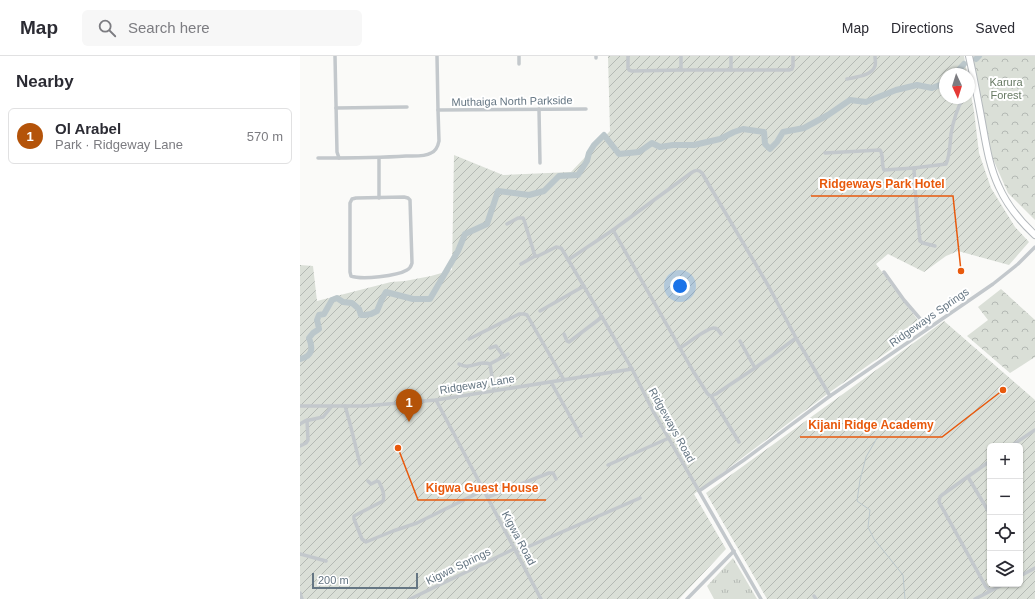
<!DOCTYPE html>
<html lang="en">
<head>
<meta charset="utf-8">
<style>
	body { margin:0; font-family:Helvetica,sans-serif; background:#f7f7f7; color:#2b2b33 }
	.controls { position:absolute; right:12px; bottom:12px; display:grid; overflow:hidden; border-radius:6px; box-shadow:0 1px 3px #0004 }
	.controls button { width:36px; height:36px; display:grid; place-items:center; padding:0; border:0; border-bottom:1px solid #e1e1e2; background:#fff; color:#2b2b33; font:20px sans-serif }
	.compass { position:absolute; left:639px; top:12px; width:36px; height:36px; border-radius:50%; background:#fff; box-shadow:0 1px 3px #0004; rotate:176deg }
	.scale { position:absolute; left:12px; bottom:10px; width:106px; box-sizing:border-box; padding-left:4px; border:2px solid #657683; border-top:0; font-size:11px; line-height:14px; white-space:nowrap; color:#657683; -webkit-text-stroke:3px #fff; paint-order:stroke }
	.you { position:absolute; left:380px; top:230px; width:14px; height:14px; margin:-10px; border:3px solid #fff; border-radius:50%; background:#1a73e8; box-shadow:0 0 0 6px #1a73e833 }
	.badge { display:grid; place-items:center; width:26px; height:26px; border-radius:50%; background:#b45309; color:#fff; font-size:13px; font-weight:700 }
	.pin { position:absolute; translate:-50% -33px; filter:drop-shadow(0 1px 2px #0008) }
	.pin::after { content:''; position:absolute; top:21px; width:14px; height:12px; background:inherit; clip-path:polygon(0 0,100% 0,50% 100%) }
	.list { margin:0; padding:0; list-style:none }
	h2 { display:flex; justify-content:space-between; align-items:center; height:52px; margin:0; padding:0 16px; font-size:17px }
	h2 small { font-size:13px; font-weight:400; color:#7c7c81 }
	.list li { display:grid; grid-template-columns:26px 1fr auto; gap:12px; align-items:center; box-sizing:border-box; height:56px; margin:0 8px 8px; padding:0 8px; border:1px solid #e1e1e2; border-radius:6px }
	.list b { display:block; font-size:15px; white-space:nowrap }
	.list p { margin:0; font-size:13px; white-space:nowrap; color:#7c7c81 }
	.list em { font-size:13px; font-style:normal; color:#7c7c81 }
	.icon { flex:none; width:22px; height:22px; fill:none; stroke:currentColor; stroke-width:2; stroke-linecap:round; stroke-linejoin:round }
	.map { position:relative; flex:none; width:735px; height:543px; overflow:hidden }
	header { display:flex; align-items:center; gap:24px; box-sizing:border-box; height:56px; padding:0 20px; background:#fff; border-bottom:1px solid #e1e1e2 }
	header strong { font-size:19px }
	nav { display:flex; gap:22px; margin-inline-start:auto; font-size:14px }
	.search { width:280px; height:36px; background:#f7f7f7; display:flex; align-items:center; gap:10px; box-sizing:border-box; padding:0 14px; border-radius:6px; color:#7c7c81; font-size:15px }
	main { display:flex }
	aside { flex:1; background:#fff }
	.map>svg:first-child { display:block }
	.grass { fill:url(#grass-tufts) }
	.forest { fill:url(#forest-crowns) }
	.garden { fill:url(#garden-furrows); fill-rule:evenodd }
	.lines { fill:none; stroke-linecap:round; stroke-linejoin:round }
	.stream { stroke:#bbc7cb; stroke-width:1 }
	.river { stroke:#bbc7cb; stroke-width:6 }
	.trunk-casing { stroke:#b4b9bd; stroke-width:8 }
	.minor { stroke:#c3c8cc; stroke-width:3.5 }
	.trunk { stroke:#fff; stroke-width:6 }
	.labels { text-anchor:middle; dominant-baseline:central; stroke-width:4; stroke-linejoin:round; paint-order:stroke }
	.park-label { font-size:11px; fill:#687a64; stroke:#fff }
	.street-label { font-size:11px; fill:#657683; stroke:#fff }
	.leader { fill:none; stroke:#e8590c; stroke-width:1.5 }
	.callout-dot { fill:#e8590c; stroke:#fff; stroke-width:1.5 }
	.callout-label { font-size:12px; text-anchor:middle; font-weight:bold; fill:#e8590c; stroke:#fff; stroke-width:4; stroke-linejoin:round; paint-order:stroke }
</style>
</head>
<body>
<header>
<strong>Map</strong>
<div class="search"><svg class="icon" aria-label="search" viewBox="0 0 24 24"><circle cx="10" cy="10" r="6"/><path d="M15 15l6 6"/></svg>Search here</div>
<nav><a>Map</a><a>Directions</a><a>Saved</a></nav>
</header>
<main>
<aside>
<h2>Nearby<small></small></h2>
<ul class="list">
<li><span class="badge">1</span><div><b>Ol Arabel</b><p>Park · Ridgeway Lane</p></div><em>570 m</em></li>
</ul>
</aside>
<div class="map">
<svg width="735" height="543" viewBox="0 0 735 543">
	<defs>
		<pattern id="grass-tufts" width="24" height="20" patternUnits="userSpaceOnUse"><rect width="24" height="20" fill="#dadfd7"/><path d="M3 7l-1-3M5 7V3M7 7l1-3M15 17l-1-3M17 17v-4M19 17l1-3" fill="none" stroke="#b4b9b4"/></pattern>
		<pattern id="forest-crowns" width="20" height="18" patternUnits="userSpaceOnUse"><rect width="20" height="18" fill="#dadfd7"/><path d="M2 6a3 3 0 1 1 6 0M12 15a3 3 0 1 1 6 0" fill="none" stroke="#b4b9b4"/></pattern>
		<pattern id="garden-furrows" width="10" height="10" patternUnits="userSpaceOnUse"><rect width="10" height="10" fill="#dadfd7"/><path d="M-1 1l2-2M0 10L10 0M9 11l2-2" fill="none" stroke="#b4b9b4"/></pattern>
	</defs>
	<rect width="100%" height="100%" fill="#fafaf8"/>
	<!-- grass -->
	<polygon class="grass" points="433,502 457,543 414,543 407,530"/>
	<!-- forest -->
	<g class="forest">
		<polygon points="670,0 735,0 735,164 708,137 685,85"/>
		<polygon points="701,233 735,264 735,301 710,317 667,280 688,264 678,251"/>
	</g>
	<!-- garden -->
	<g class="garden">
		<polygon points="308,0 664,0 667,18 645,18 645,42 669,42 669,29 674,55 679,97 691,132 715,171 729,186 709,209 658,195 646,200 624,216 588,198 576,208 623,271 530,336 394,438 426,493 379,543 0,543 0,209 13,210 17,245 91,226 105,225 131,220 152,214 154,99 203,119 271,116 310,75"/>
		<path d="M 644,265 L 735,344 L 735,543 L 467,543 L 406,437 ZM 690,390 L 720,390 L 720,528 L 690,528 Z"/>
	</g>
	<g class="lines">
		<!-- stream -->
		<polyline class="stream" points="577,382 566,401 560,424 557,445 570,454 568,471 574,483 603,519 605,543"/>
		<!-- river -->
		<g class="river">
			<polyline points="676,3 679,0"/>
			<polyline points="655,18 664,8"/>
			<path d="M 0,303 C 13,300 13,292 9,282 L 13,277 L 19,273 L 18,268 L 17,264 L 19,259 L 24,258 L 32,244 L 37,242 L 43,246 L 52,247 L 59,253 L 61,259 L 65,259 L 71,258 L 77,255 L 82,243 L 86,236 L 113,243 L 130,243 L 158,195 L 165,178 L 187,168 L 198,135 L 229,139 L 244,135 L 259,120 L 278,119 L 287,105 L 289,97 L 294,89 L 304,79 L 319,98 L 339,96 L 352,87 L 360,91 L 373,89 L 394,89 L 420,83 L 434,76 L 443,73 L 464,76 L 465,88 L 470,93 L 477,86 L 483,76 L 504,72 L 528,59 L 550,44 L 566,46 L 596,34 L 617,29 L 632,32 L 645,27"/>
		</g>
		<!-- trunk casing -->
		<g class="trunk-casing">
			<path id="trunk" d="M 669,0 C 674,22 678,44 682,66 C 686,88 689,110 699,131 C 707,149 720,165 735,179"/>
		</g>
		<!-- minor -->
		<g class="minor">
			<polyline points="35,0 37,96 39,102"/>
			<polyline points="296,0 296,2"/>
			<polyline points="328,0 328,12 329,14 332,15 381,14 489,14 492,13 493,10 493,0"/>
			<polyline points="219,8 219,0"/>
			<polyline points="381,14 381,0"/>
			<polyline points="431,14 431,0"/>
			<path d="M 547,23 C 555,21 572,20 575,10 C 576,7 575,3 575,0"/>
			<polyline points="669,33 674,26"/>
			<polyline points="36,52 107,51"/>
			<polyline points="239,53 240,107"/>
			<polyline points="138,54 286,53"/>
			<path d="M 525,97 L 580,94 C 584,99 581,108 584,114 L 614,112"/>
			<path d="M 18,102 C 48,102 77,102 106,100 C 114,100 124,101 131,97 C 136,95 138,90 139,85 L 138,54 L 137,0"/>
			<path d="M 104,141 L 108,142 L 110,144 L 112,207 C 111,210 111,212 107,214 C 97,220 62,224 51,220 L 50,216 L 50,147 L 52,143 L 56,142 Z"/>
			<polyline points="79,142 79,102"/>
			<polyline points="207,168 218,162 223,162 224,164 235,200 238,200 256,191 261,192 263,195 302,261 332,313 353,355 461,543"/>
			<polyline points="313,174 393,315 407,337 409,339 411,340 439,386"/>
			<path d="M 635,190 L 623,187 L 620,185 L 615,133 L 614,112 L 646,108 C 650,100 650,87 651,78 C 653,66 657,53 663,42"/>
			<path d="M 268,204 L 313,174 L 391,117 C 395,114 398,113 402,117 L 469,231 L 496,282 L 530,340 L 444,404 L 399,435"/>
			<polyline points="221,208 235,200"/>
			<polyline points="584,216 604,244 628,272"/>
			<polyline points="240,255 284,230"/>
			<polyline points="264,278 267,285 269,286 302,261"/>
			<polyline points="169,283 219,258 224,258 227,259 264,324"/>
			<polyline points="440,285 455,312"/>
			<polyline points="190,292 196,290 204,301"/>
			<path d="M 380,292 C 387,288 408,271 414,272 C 418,272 419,275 421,278"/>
			<path d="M 159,308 C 167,313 174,308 183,307 C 185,307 188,307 190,308"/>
			<polyline points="251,326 281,380"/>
			<polyline points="194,334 190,308 208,298"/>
			<polyline points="411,340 416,338 455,312 496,282"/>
			<polyline points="530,340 693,228 718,208 735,191"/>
			<polyline points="136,344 241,543"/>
			<polyline points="0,350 64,350 136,344 332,313"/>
			<path d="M 45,350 C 51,369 55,389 60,408"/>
			<polyline points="0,368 5,365 23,361 32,350"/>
			<polyline points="0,390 6,387 8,384 7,364"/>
			<polyline points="711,390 735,374"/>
			<polyline points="690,405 642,439 640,441 639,446 686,531 688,533 691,534"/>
			<polyline points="308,409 369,382"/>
			<polyline points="668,421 690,458"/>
			<path d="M 68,425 L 71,428 L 77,425 L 79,426 C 82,432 85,438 83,445 L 54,460 L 54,463 L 62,483 L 66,486 L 93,475 L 117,467 L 184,434"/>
			<polyline points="188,441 249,417 253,417 256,423"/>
			<polyline points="216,496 340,442"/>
			<polyline points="0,498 26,505"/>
			<polyline points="720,520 735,512"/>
			<polyline points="0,537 2,543"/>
			<polyline points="514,540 516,543"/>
			<polyline points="110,543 214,493"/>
			<polyline points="387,543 434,495"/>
			<polyline points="675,543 704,528"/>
		</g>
		<!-- trunk -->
		<use href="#trunk" class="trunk"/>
	</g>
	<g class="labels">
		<!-- park labels -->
		<g class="park-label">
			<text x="706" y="26">Karura<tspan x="706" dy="13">Forest</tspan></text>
		</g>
		<!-- street labels -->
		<g class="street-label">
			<text transform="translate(212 45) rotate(-1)">Muthaiga North Parkside</text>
			<text transform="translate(629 261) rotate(-35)">Ridgeways Springs</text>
			<text transform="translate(177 328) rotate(-9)">Ridgeway Lane</text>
			<text transform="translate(372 369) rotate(61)">Ridgeways Road</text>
			<text transform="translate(219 482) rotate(62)">Kigwa Road</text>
			<text transform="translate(158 510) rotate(-26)">Kigwa Springs</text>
		</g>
	</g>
	<!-- callouts -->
	<path class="leader" d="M661 215L653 140H511M703 334L642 381H500M98 392L118 444H246"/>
	<g class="callout-dot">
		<circle cx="661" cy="215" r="4"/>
		<circle cx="703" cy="334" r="4"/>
		<circle cx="98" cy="392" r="4"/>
	</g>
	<g class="callout-label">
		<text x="582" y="132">Ridgeways Park Hotel</text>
		<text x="571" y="373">Kijani Ridge Academy</text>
		<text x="182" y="436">Kigwa Guest House</text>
	</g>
</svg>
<div class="controls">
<button>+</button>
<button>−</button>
<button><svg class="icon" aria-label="locate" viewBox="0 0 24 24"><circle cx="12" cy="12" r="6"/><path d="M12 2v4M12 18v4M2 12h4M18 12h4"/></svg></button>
<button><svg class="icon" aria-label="layers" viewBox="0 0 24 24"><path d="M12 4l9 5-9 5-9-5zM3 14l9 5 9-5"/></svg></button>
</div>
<svg class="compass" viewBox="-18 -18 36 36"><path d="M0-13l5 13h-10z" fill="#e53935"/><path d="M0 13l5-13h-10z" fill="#7c7c81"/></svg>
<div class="scale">200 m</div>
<div class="you"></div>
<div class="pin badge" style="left:109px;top:366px">1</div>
</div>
</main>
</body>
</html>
